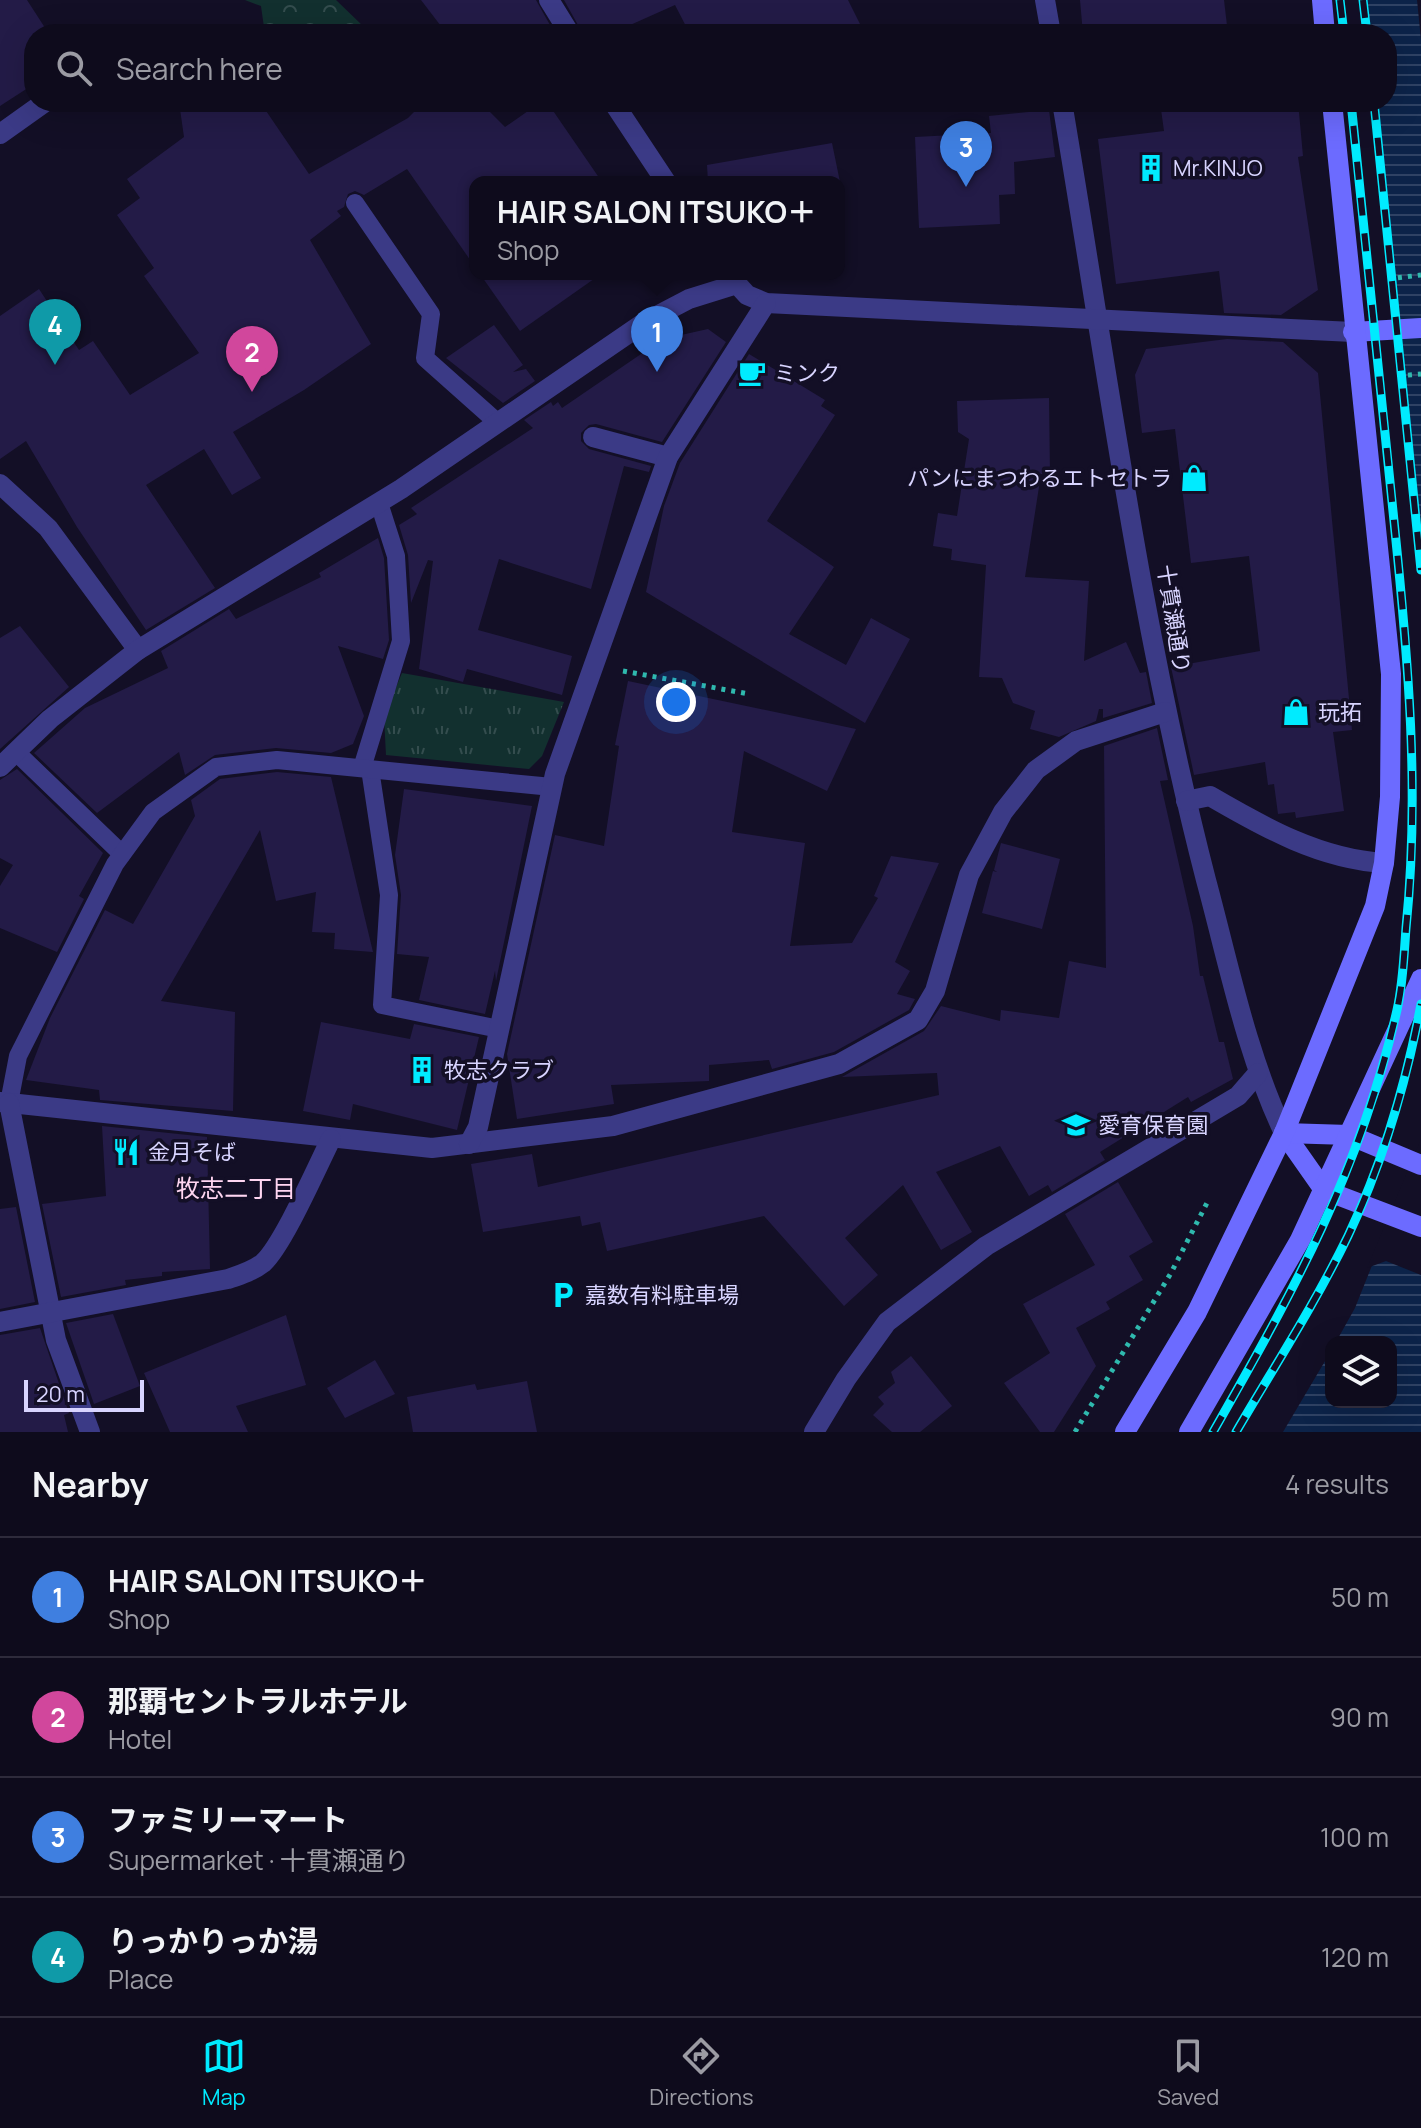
<!DOCTYPE html>
<html lang="en">
<head>
<meta charset="utf-8">
<style>
	body { margin:0; font-family:Manrope,"Noto Sans JP",sans-serif; background:#171425; color:#f1f3f6 }
	.controls { position:absolute; right:24px; bottom:24px; display:grid; overflow:hidden; border-radius:16px; box-shadow:0 8px 32px #0002 }
	.controls button { width:72px; height:72px; display:grid; place-items:center; padding:0; border:0; border-bottom:2px solid #2e2b3b; background:#0e0b1c; color:#f1f3f6; font:40px sans-serif }
	.scale { position:absolute; left:24px; bottom:20px; width:120px; box-sizing:border-box; padding-left:8px; border:4px solid #d8d4ff; border-top:0; font-size:22px; line-height:28px; white-space:nowrap; color:#d8d4ff; -webkit-text-stroke:6px #130f26; paint-order:stroke }
	.you { position:absolute; left:676px; top:702px; width:28px; height:28px; margin:-20px; border:6px solid #fff; border-radius:50%; background:#1a73e8; box-shadow:0 0 0 12px #1a73e833 }
	.badge { display:grid; place-items:center; width:52px; height:52px; border-radius:50%; background:#00ebff; color:#fff; font-size:26px; font-weight:700 }
	.pin { position:absolute; translate:-50% -66px; filter:drop-shadow(0 2px 4px #0008) }
	.pin::after { content:''; position:absolute; top:42px; width:28px; height:24px; background:inherit; clip-path:polygon(0 0,100% 0,50% 100%) }
	.popup { position:absolute; left:469px; top:176px; width:376px; height:104px; box-sizing:border-box; display:grid; place-content:center; border-radius:16px; background:#0e0b1c; filter:drop-shadow(0 2px 6px #0005); font-size:26px; white-space:nowrap; color:#9b9ba3 }
	.popup b { font-size:30px; color:#f1f3f6 }
	.popup::after { content:''; position:absolute; left:50%; top:100%; margin-left:-16px; border:16px solid transparent; border-top-color:#0e0b1c }
	.list { margin:0; padding:0; list-style:none }
	h2 { display:flex; justify-content:space-between; align-items:center; height:104px; margin:0; padding:0 32px; font-size:34px }
	h2 small { font-size:26px; font-weight:400; color:#9b9ba3 }
	.list li { display:grid; grid-template-columns:52px 1fr auto; gap:24px; align-items:center; box-sizing:border-box; height:120px; padding:0 32px; border-top:2px solid #2e2b3b }
	.list b { display:block; font-size:30px; white-space:nowrap }
	.list p { margin:0; font-size:26px; white-space:nowrap; color:#9b9ba3 }
	.list em { font-size:26px; font-style:normal; color:#9b9ba3 }
	.icon { flex:none; width:44px; height:44px; fill:none; stroke:currentColor; stroke-width:2; stroke-linecap:round; stroke-linejoin:round }
	.map { position:relative; flex:none; width:1421px; height:1432px; overflow:hidden }
	.search { position:absolute; background:#0e0b1c; box-shadow:0 8px 32px #0002; left:24px; right:24px; top:24px; height:88px; display:flex; align-items:center; gap:20px; box-sizing:border-box; padding:0 28px; border-radius:32px; color:#9b9ba3; font-size:30px }
	.sheet { height:584px; background:#0e0b1c }
	nav { display:flex; justify-content:space-around; align-items:center; box-sizing:border-box; height:112px; border-top:2px solid #2e2b3b; background:#0e0b1c; font-size:22px; color:#9b9ba3 }
	nav a { display:grid; justify-items:center; gap:4px }
	nav .on { color:#00ebff }
	.map>svg:first-child { display:block }
	.forest { fill:url(#forest-crowns) }
	.park { fill:url(#park-tufts) }
	.water { fill:url(#water-rules) }
	.pier { fill:#130f26 }
	.building { fill:#231b47 }
	.lines { fill:none; stroke-linecap:round; stroke-linejoin:round }
	.path { stroke:#2fb9ae; stroke-width:5; stroke-dasharray:4 6; stroke-linecap:butt }
	.lane { stroke:#3b3a86; stroke-width:18 }
	.street { stroke:#3b3a86; stroke-width:20 }
	.secondary { stroke:#6c6bff; stroke-width:20 }
	.rail-casing { stroke:#00ebff; stroke-width:9 }
	.rail { stroke:#130f26; stroke-width:6; stroke-dasharray:18; stroke-linecap:butt }
	.labels { text-anchor:middle; dominant-baseline:central; stroke-width:7; stroke-linejoin:round; paint-order:stroke }
	.poi-label { font-size:22px; fill:#d8d4ff; stroke:#130f26; text-anchor:start }
	.street-label { font-size:22px; fill:#d8d4ff; stroke:#130f26 }
	.neighbourhood-label { font-size:24px; fill:#ffd6f1; stroke:#130f26 }
</style>
</head>
<body>
<div class="map">
<svg width="1421" height="1432" viewBox="0 0 1421 1432">
	<defs>
		<pattern id="forest-crowns" width="20" height="18" patternUnits="userSpaceOnUse" patternTransform="scale(2)"><rect width="20" height="18" fill="#12302f"/><path d="M2 6a3 3 0 1 1 6 0M12 15a3 3 0 1 1 6 0" fill="none" stroke="#344d4e"/></pattern>
		<pattern id="park-tufts" width="24" height="20" patternUnits="userSpaceOnUse" patternTransform="scale(2)"><rect width="24" height="20" fill="#12302f"/><path d="M3 7l-1-3M5 7V3M7 7l1-3M15 17l-1-3M17 17v-4M19 17l1-3" fill="none" stroke="#344d4e"/></pattern>
		<pattern id="water-rules" width="6" height="5" patternUnits="userSpaceOnUse" patternTransform="scale(2)"><rect width="6" height="5" fill="#0c2349"/><path d="M0 2.5h6" fill="none" stroke="#2f4264"/></pattern>
	</defs>
	<rect width="100%" height="100%" fill="#130f26"/>
	<!-- forest -->
	<polygon class="forest" points="245,0 336,0 365,28 364,34 265,34 261,6"/>
	<!-- park -->
	<polygon class="park" points="402,673 564,702 542,756 529,769 386,755 384,716"/>
	<!-- water -->
	<g class="water">
		<polygon points="1367,0 1417,0 1421,40 1421,534 1377,102 1387,102 1387,34 1370,34"/>
		<polygon points="1421,1143 1421,1432 1283,1432 1331,1351 1331,1402 1391,1402 1391,1342 1336,1342 1355,1308"/>
	</g>
	<!-- pier -->
	<polygon class="pier" points="1421,1139 1421,1275 1386,1261 1367,1268"/>
	<!-- building -->
	<g class="building">
		<polygon points="0,0 27,0 49,34 34,34 34,84 0,106"/>
		<polygon points="421,0 536,0 555,34 447,34"/>
		<polygon points="564,0 848,0 865,34 690,34 675,5 610,34 583,34"/>
		<polygon points="1080,0 1224,0 1228,34 1083,34"/>
		<polygon points="179,102 260,102 309,174 408,118 424,102 480,102 505,127 541,102 547,102 602,182 475,182 475,267 407,169 364,195 355,191 348,194 344,207 337,211 341,216 310,240 371,344 304,390 233,432 261,478 232,495 204,449 146,485 215,588 146,630 77,527 26,441 0,459 0,316 39,289 79,350 93,341 130,395 199,353 144,276 154,268 117,215 140,198 127,179 184,137"/>
		<polygon points="1160,102 1298,102 1303,156 1298,157 1318,290 1281,315 1224,313 1219,271 1116,284 1098,139 1164,131"/>
		<polygon points="1049,110 1055,157 1014,162 1015,194 999,195 1000,224 919,228 915,137 991,133 989,116"/>
		<polygon points="832,143 840,182 708,182 707,165"/>
		<polygon points="480,274 601,274 520,331"/>
		<polygon points="494,325 523,365 513,372 526,369 535,381 503,403 446,358"/>
		<polygon points="708,329 726,342 662,442 596,424 589,425 581,433 581,441 589,449 651,466 649,472 624,466 591,589 499,559 478,630 572,656 562,695 467,669 463,682 419,669 433,561 428,560 411,603 408,555 399,525 417,514 411,508 533,428 524,420 551,402 553,406 558,402 562,408 663,339"/>
		<polygon points="1227,339 1283,342 1318,373 1352,730 1333,732 1344,811 1296,818 1295,812 1278,814 1274,784 1268,785 1265,762 1194,775 1171,667 1260,651 1249,556 1191,563 1175,429 1142,433 1135,375 1146,349"/>
		<polygon points="749,354 825,400 821,406 835,415 767,521 834,567 789,634 846,665 871,618 910,639 865,723 646,592 664,506 680,463"/>
		<polygon points="1049,398 1050,475 1041,474 1025,577 1089,581 1084,661 1126,642 1140,673 1146,672 1152,703 1103,718 1103,709 1099,709 1096,721 1059,737 1030,729 1035,711 1013,703 1002,678 979,677 986,565 951,560 952,549 933,546 938,513 957,516 969,439 958,432 957,401"/>
		<polygon points="378,538 384,558 389,640 383,659 338,646 364,716 353,744 331,753 276,748 215,755 185,775 179,752 97,813 34,753 85,708 168,668 161,651 229,609 236,619 321,577 319,573"/>
		<polygon points="20,626 69,687 0,749 0,638"/>
		<polygon points="628,681 856,729 827,791 744,751 732,832 805,843 790,946 852,943 878,898 874,896 891,856 939,863 895,962 910,971 897,994 915,999 909,1010 834,1052 772,1069 769,1060 709,1065 709,1081 611,1085 614,1104 517,1119 507,1054 555,835 604,846 619,746 615,745"/>
		<polygon points="1157,728 1168,780 1160,781 1193,926 1200,976 1203,976 1219,1042 1224,1042 1233,1079 1191,1102 1188,1097 1100,1152 1105,1160 1052,1192 1048,1185 1029,1196 1000,1146 936,1172 972,1232 941,1250 903,1185 845,1238 878,1275 844,1306 764,1216 607,1251 600,1222 582,1226 580,1216 483,1232 471,1164 532,1154 538,1187 939,1095 937,1073 842,1077 924,1031 941,1006 1000,1021 1001,1010 1059,1018 1069,961 1106,968 1104,746"/>
		<polygon points="17,769 103,853 79,896 84,899 57,952 0,928 0,886 13,865 0,858 0,780"/>
		<polygon points="277,772 331,777 373,952 334,949 335,933 312,932 316,892 276,901 260,830 161,1001 235,1012 233,1111 100,1100 99,1090 26,1080 50,1018 105,910 133,924 195,816 191,800 220,779"/>
		<polygon points="404,789 532,806 496,981 495,971 485,1014 419,1000 429,957 397,954 401,895 395,855"/>
		<polygon points="1001,843 1060,859 1042,929 982,913 993,871 997,872 994,870"/>
		<polygon points="321,1022 410,1039 414,1024 479,1037 457,1130 353,1104 350,1120 303,1111"/>
		<polygon points="102,1126 207,1137 210,1269 162,1272 162,1276 125,1280 126,1285 61,1297 42,1204 106,1196"/>
		<polygon points="1118,1182 1153,1242 1129,1256 1143,1280 1106,1302 1110,1309 1076,1328 1096,1366 1054,1432 1040,1432 1004,1383 1050,1353 1023,1304 1095,1265 1065,1214"/>
		<polygon points="16,1207 35,1302 0,1309 0,1209"/>
		<polygon points="113,1314 140,1386 94,1404 66,1323"/>
		<polygon points="286,1315 306,1385 236,1406 248,1432 170,1432 144,1373"/>
		<polygon points="40,1328 69,1413 64,1415 68,1432 0,1432 0,1335"/>
		<polygon points="911,1356 952,1406 920,1432 892,1432 873,1415 884,1404 878,1397 895,1383 891,1372"/>
		<polygon points="375,1360 395,1394 345,1418 327,1388"/>
		<polygon points="527,1381 537,1432 413,1432 407,1397 475,1384 477,1390"/>
	</g>
	<g class="lines">
		<!-- path -->
		<g class="path">
			<polyline points="1388,279 1421,275"/>
			<polyline points="1398,376 1421,374"/>
			<polyline points="623,671 749,694"/>
			<polyline points="1075,1432 1171,1273 1209,1199"/>
		</g>
		<!-- lane -->
		<g class="lane">
			<polyline points="355,203 431,314 425,358 498,423"/>
			<polyline points="16,752 122,854"/>
			<polyline points="362,768 401,641 396,556 379,503"/>
			<polyline points="370,769 389,895 382,1005 499,1029"/>
			<polyline points="9,1103 18,1056 115,864 153,812 216,767 277,760 552,787"/>
		</g>
		<!-- street -->
		<g class="street">
			<polyline points="549,0 570,34"/>
			<polyline points="1045,0 1051,34"/>
			<polyline points="613,102 666,182"/>
			<path d="M 1062,102 C 1106,362 1140,625 1206,880 C 1229,965 1246,1053 1284,1133"/>
			<polyline points="0,134 45,102"/>
			<polyline points="593,437 668,457"/>
			<polyline points="0,484 48,528 138,650"/>
			<polyline points="0,767 50,719 138,650 401,489 645,322 689,299 737,284 747,295 766,303 1353,332"/>
			<path d="M 1186,801 L 1210,796 C 1265,828 1320,859 1384,863"/>
			<polyline points="0,1102 432,1148 613,1126 839,1064 918,1020 935,991 969,875 1003,812 1036,770 1076,741 1165,712"/>
			<polyline points="9,1103 56,1340 90,1432"/>
			<polyline points="469,1144 478,1127 555,774 668,457 766,303"/>
			<path d="M 0,1322 L 228,1279 C 240,1275 253,1271 263,1263 C 283,1245 317,1167 331,1139"/>
			<polyline points="814,1432 846,1379 887,1322 986,1246 1238,1096 1258,1073"/>
		</g>
		<!-- secondary -->
		<g class="secondary">
			<polyline points="1322,0 1325,34"/>
			<polyline points="1353,332 1421,328"/>
			<polyline points="1284,1133 1324,1190 1421,1227"/>
			<polyline points="1284,1133 1349,1135 1421,1165"/>
			<polyline points="1125,1432 1197,1312 1284,1133 1375,906 1384,863 1390,797 1391,674 1332,102"/>
			<polyline points="1189,1432 1300,1240 1421,979"/>
		</g>
		<!-- rail casing -->
		<g class="rail-casing">
			<g id="rail">
				<polyline points="1340,0 1344,34"/>
				<polyline points="1363,0 1367,34"/>
				<polyline points="1374,102 1421,570"/>
				<path d="M 1213,1432 C 1294,1290 1360,1172 1397,1010 C 1403,984 1404,955 1406,928 C 1420,791 1408,657 1394,521 C 1380,381 1365,242 1351,102"/>
				<path d="M 1236,1432 C 1274,1367 1315,1304 1348,1236 C 1383,1162 1406,1084 1421,1004"/>
			</g>
		</g>
		<!-- rail -->
		<use href="#rail" class="rail"/>
	</g>
	<!-- icons -->
	<defs>
		<g id="building-bare" transform="scale(2.16)"><path d="M-4-6H4V6H1V3H-1V6H-4ZM-2.5-4.3h1.7v1.8h-1.7ZM.8-4.3h1.7v1.8H.8ZM-2.5-1h1.7V.8h-1.7ZM.8-1h1.7V.8H.8Z" fill="#00ebff" stroke="#130f26" stroke-width="2.5" paint-order="stroke"/></g>
		<g id="cafe-bare" transform="scale(2.16)"><path d="M-5.5-4.5H6V0H3Q3 3.5 0 3.5H-2.5Q-5.5 3.5-5.5 0ZM3-3.2v2h1.7v-2ZM-6 4.5H4V6H-6Z" fill="#00ebff" stroke="#130f26" stroke-width="2.5" paint-order="stroke"/></g>
		<g id="shop-bare" transform="scale(2.16)"><path d="M-5-2.5h2.3a2.7 3.5 0 0 1 5.4 0H5L5.5 6h-11ZM-1.5-2.5h3a1.5 2.3 0 0 0-3 0Z" fill="#00ebff" stroke="#130f26" stroke-width="2.5" paint-order="stroke"/></g>
		<g id="school-bare" transform="scale(2.16)"><path d="M0-5L7-2L0 1L-7-2ZM-4 1L0 2.5L4 1V4Q0 6-4 4Z" fill="#00ebff" stroke="#130f26" stroke-width="2.5" paint-order="stroke"/></g>
		<g id="restaurant-bare" transform="scale(2.16)"><path d="M-5-6h1v4h1v-4h1v4h1v-4h1v5L-1.5 .5V6h-2V.5L-5-1ZM5-6V6H3V1.5H1.5Q1.5-4 5-6Z" fill="#00ebff" stroke="#130f26" stroke-width="2.5" paint-order="stroke"/></g>
		<g id="parking-bare" transform="scale(2.16)"><path d="M-3.5-5.5H1a3.5 3.5 0 0 1 0 7H-1V5.5H-3.5ZM-1-3.4V-.6H.8a1.4 1.4 0 0 0 0-2.8Z" fill="#00ebff" stroke="#130f26" stroke-width="2.5" paint-order="stroke"/></g>
	</defs>
	<g fill-rule="evenodd">
		<use href="#building-bare" x="1151" y="168"/>
		<use href="#cafe-bare" x="752" y="373"/>
		<use href="#shop-bare" x="1194" y="478"/>
		<use href="#shop-bare" x="1296" y="712"/>
		<use href="#building-bare" x="422" y="1070"/>
		<use href="#school-bare" x="1076" y="1125"/>
		<use href="#restaurant-bare" x="126" y="1152"/>
		<use href="#parking-bare" x="563" y="1295"/>
	</g>
	<g class="labels">
		<!-- poi labels -->
		<g class="poi-label">
			<text x="1173" y="168">Mr.KINJO</text>
			<text x="774" y="373">ミンク</text>
			<text x="1172" y="478" text-anchor="end">パンにまつわるエトセトラ</text>
			<text x="1318" y="712">玩拓</text>
			<text x="444" y="1070">牧志クラブ</text>
			<text x="1098" y="1125">愛育保育園</text>
			<text x="148" y="1152">金月そば</text>
			<text x="585" y="1295">嘉数有料駐車場</text>
		</g>
		<!-- street labels -->
		<g class="street-label">
			<text transform="translate(1174 619) rotate(81)">十貫瀬通り</text>
		</g>
		<!-- neighbourhood labels -->
		<g class="neighbourhood-label">
			<text x="236" y="1187">牧志二丁目</text>
		</g>
	</g>
</svg>
<div class="controls">
<button><svg class="icon" aria-label="layers" viewBox="0 0 24 24"><path d="M12 4l9 5-9 5-9-5zM3 14l9 5 9-5"/></svg></button>
</div>
<div class="scale">20 m</div>
<div class="you"></div>
<div class="pin badge" style="left:657px;top:372px;background:#3f7fe0">1</div>
<div class="popup"><b>HAIR SALON ITSUKO＋</b>Shop</div>
<div class="pin badge" style="left:252px;top:392px;background:#d1479c">2</div>
<div class="pin badge" style="left:966px;top:187px;background:#3f7fe0">3</div>
<div class="pin badge" style="left:55px;top:365px;background:#0f9aa8">4</div>
<div class="search"><svg class="icon" aria-label="search" viewBox="0 0 24 24"><circle cx="10" cy="10" r="6"/><path d="M15 15l6 6"/></svg>Search here</div>
</div>
<section class="sheet">
<h2>Nearby<small>4 results</small></h2>
<ul class="list">
<li><span class="badge" style="background:#3f7fe0">1</span><div><b>HAIR SALON ITSUKO＋</b><p>Shop</p></div><em>50 m</em></li>
<li><span class="badge" style="background:#d1479c">2</span><div><b>那覇セントラルホテル</b><p>Hotel</p></div><em>90 m</em></li>
<li><span class="badge" style="background:#3f7fe0">3</span><div><b>ファミリーマート</b><p>Supermarket · 十貫瀬通り</p></div><em>100 m</em></li>
<li><span class="badge" style="background:#0f9aa8">4</span><div><b>りっかりっか湯</b><p>Place</p></div><em>120 m</em></li>
</ul>
</section>
<nav>
<a class="on"><svg class="icon" aria-label="map" viewBox="0 0 24 24"><path d="M3 6l6-2 6 2 6-2v14l-6 2-6-2-6 2zM9 4v14M15 6v14"/></svg>Map</a>
<a><svg class="icon" aria-label="directions" viewBox="0 0 24 24"><path d="M12 3l9 9-9 9-9-9zM9 14v-3h6M13 9l2 2-2 2"/></svg>Directions</a>
<a><svg class="icon" aria-label="saved" viewBox="0 0 24 24"><path d="M7 4h10v16l-5-4-5 4z"/></svg>Saved</a>
</nav>
</body>
</html>
